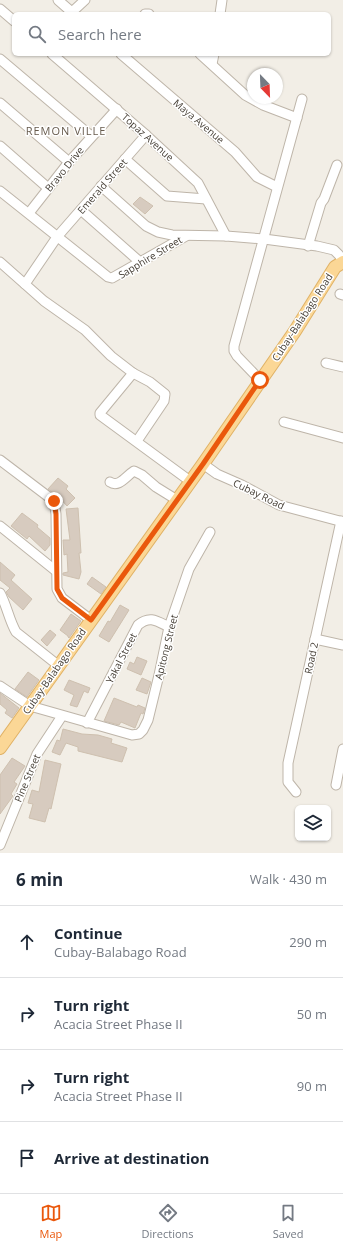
<!DOCTYPE html>
<html lang="en">
<head>
<meta charset="utf-8">
<style>
	body { margin:0; font-family:"Open Sans",sans-serif; background:#f2f2f3; color:#1f2937 }
	.controls { position:absolute; right:12px; bottom:12px; display:grid; overflow:hidden; border-radius:6px; box-shadow:0 1px 3px #0004 }
	.controls button { width:36px; height:36px; display:grid; place-items:center; padding:0; border:0; border-bottom:1px solid #e0e1e3; background:#fff; color:#1f2937; font:20px sans-serif }
	.compass { position:absolute; left:247px; top:68px; width:36px; height:36px; border-radius:50%; background:#fff; box-shadow:0 1px 3px #0004; rotate:157deg }
	.stop { position:absolute; width:12px; height:12px; margin:-9px; border:3px solid #ea580c; border-radius:50%; background:#fff }
	.stop.end { background:#ea580c; border-color:#fff; box-shadow:0 1px 4px #0008 }
	.list { margin:0; padding:0; list-style:none }
	h2 { display:flex; justify-content:space-between; align-items:center; height:52px; margin:0; padding:0 16px; font-size:17px }
	h2 small { font-size:13px; font-weight:400; color:#747a83 }
	.list li { display:grid; grid-template-columns:26px 1fr auto; gap:12px; align-items:center; box-sizing:border-box; height:72px; padding:0 16px; border-top:1px solid #e0e1e3 }
	.list b { display:block; font-size:15px; white-space:nowrap }
	.list p { margin:0; font-size:13px; white-space:nowrap; color:#747a83 }
	.list em { font-size:13px; font-style:normal; color:#747a83 }
	.icon { flex:none; width:22px; height:22px; fill:none; stroke:currentColor; stroke-width:2; stroke-linecap:round; stroke-linejoin:round }
	.map { position:relative; flex:none; width:343px; height:853px; overflow:hidden }
	.search { position:absolute; background:#fff; box-shadow:0 1px 3px #0004; left:12px; right:12px; top:12px; height:44px; display:flex; align-items:center; gap:10px; box-sizing:border-box; padding:0 14px; border-radius:6px; color:#747a83; font-size:15px }
	.sheet { height:340px; background:#fff }
	nav { display:flex; justify-content:space-around; align-items:center; box-sizing:border-box; height:56px; border-top:1px solid #e0e1e3; background:#fff; font-size:11px; color:#747a83 }
	nav a { display:grid; justify-items:center; gap:2px }
	nav .on { color:#ea580c }
	.map>svg:first-child { display:block }
	.building { fill:#d7cbbf; stroke:#cec0af }
	.lines { fill:none; stroke-linecap:round; stroke-linejoin:round }
	.minor-casing { stroke:#beb5a9; stroke-width:11 }
	.major-casing { stroke:#e0b266; stroke-width:14 }
	.minor { stroke:#fff; stroke-width:9 }
	.major { stroke:#fbd796; stroke-width:12 }
	.route { stroke:#ea580c; stroke-width:5 }
	.labels { text-anchor:middle; dominant-baseline:central; stroke-width:3; stroke-linejoin:round; paint-order:stroke }
	.street-label { font-size:10px; fill:#453e35; stroke:#fff }
	.neighbourhood-label { font-size:11px; letter-spacing:1px; fill:#675b4d; stroke:#fff }
</style>
</head>
<body>
<div class="map">
<svg width="343" height="853" viewBox="0 0 343 853">
	<rect width="100%" height="100%" fill="#f2eee6"/>
	<!-- building -->
	<g class="building">
		<polygon points="140,197 153,206 145,214 133,204"/>
		<polygon points="58,478 68,486 66,489 75,498 67,506 58,496 48,489"/>
		<polygon points="78,508 81,553 79,553 81,572 79,579 63,575 63,573 68,572 67,554 64,555 63,540 70,540 66,509"/>
		<polygon points="22,513 38,525 37,527 50,538 50,545 45,551 29,536 27,539 11,526"/>
		<polygon points="0,562 15,575 11,580 32,599 23,610 9,597 6,592 10,588 0,580"/>
		<polygon points="92,577 106,587 101,594 87,584"/>
		<polygon points="120,605 129,610 109,642 99,636 108,621 110,622"/>
		<polygon points="71,614 81,621 69,638 68,637 68,636 60,630"/>
		<polygon points="50,630 56,635 47,646 41,640"/>
		<polygon points="137,657 147,661 141,675 127,669 130,662 134,664"/>
		<polygon points="28,672 39,680 27,697 15,689"/>
		<polygon points="142,678 151,682 147,694 136,690"/>
		<polygon points="69,680 90,688 88,693 84,691 77,707 70,705 74,695 64,690"/>
		<polygon points="0,693 19,708 12,718 5,713 7,710 0,704"/>
		<polygon points="114,698 137,707 138,705 145,708 143,714 141,713 135,728 121,722 119,725 104,721"/>
		<polygon points="63,729 82,734 98,735 112,739 111,743 127,748 122,762 78,751 78,747 66,743 60,755 52,752 57,740 60,741"/>
		<polygon points="12,758 25,766 14,782 17,784 11,794 13,796 0,814 0,775"/>
		<polygon points="45,760 61,764 51,809 49,808 45,822 29,818 33,804 28,803 32,790 39,792"/>
	</g>
	<g class="lines">
		<!-- minor casing -->
		<g class="minor-casing">
			<g id="minor">
				<polyline points="58,0 74,14"/>
				<polyline points="0,9 14,21"/>
				<polyline points="72,12 85,0"/>
				<polyline points="145,14 149,14"/>
				<polyline points="220,14 222,0"/>
				<polyline points="52,54 146,135 198,183 226,236"/>
				<polyline points="121,54 235,152 257,177 277,187"/>
				<polyline points="200,54 245,95 263,105 297,118"/>
				<polyline points="0,59 91,136"/>
				<polyline points="212,64 214,54"/>
				<polyline points="0,103 69,162"/>
				<polyline points="0,146 48,188"/>
				<polyline points="125,159 167,196 206,199"/>
				<polyline points="101,186 146,226 158,232 172,235 226,236 264,239 317,246 334,250 339,255 343,261"/>
				<polyline points="0,191 108,277 112,278 186,236"/>
				<polyline points="81,210 140,262"/>
				<polyline points="29,213 69,162 117,109"/>
				<polyline points="308,246 321,203 324,199 337,165"/>
				<polyline points="0,262 44,301 85,330 111,356 133,373 150,382 165,394 164,401 137,441"/>
				<polyline points="25,284 57,237 146,135"/>
				<polyline points="340,294 343,295"/>
				<polyline points="326,363 343,367"/>
				<polyline points="133,373 100,413 100,415 190,481"/>
				<polyline points="260,380 237,356 234,351 234,346 302,99"/>
				<polyline points="284,422 343,438"/>
				<polyline points="0,460 54,501 56,514 57,589 62,598 91,620"/>
				<polyline points="203,464 217,474 242,485 279,505 343,522"/>
				<path d="M 110,482 C 119,488 126,476 134,471 L 142,475 L 156,487 L 177,500"/>
				<polyline points="0,526 56,571"/>
				<path d="M 0,593 C 7,606 9,620 16,632 L 59,666"/>
				<polyline points="315,639 343,645"/>
				<polyline points="0,686 30,706 132,735 139,734 143,730 148,720 159,675 169,627 189,569 210,532"/>
				<path d="M 87,723 L 138,625 C 150,615 157,621 169,627"/>
				<polyline points="336,785 343,749"/>
				<polyline points="296,792 288,782 288,763 341,521"/>
				<polyline points="0,845 37,754 62,716"/>
			</g>
		</g>
		<!-- major casing -->
		<g class="major-casing">
			<polyline id="major" points="0,748 203,464 295,331 335,267 343,262"/>
		</g>
		<!-- minor -->
		<use href="#minor" class="minor"/>
		<!-- major -->
		<use href="#major" class="major"/>
	</g>
	<g class="lines">
		<!-- route -->
		<polyline class="route" points="54,501 56,514 57,589 62,598 91,620 203,464 260,380"/>
	</g>
	<g class="labels">
		<!-- street labels -->
		<g class="street-label">
			<text transform="translate(199 121) rotate(40)">Maya Avenue</text>
			<text transform="translate(148 137) rotate(42)">Topaz Avenue</text>
			<text transform="translate(64 169) rotate(-51)">Bravo Drive</text>
			<text transform="translate(102 186) rotate(-49)">Emerald Street</text>
			<text transform="translate(150 257) rotate(-31)">Sapphire Street</text>
			<text transform="translate(302 317) rotate(-57)">Cubay-Balabago Road</text>
			<text transform="translate(259 494) rotate(26)">Cubay Road</text>
			<text transform="translate(166 647) rotate(-76)">Apitong Street</text>
			<text transform="translate(121 658) rotate(-63)">Yakal Street</text>
			<text transform="translate(311 658) rotate(-78)">Road 2</text>
			<text transform="translate(54 671) rotate(-55)">Cubay-Balabago Road</text>
			<text transform="translate(27 778) rotate(-67)">Pine Street</text>
		</g>
		<!-- neighbourhood labels -->
		<g class="neighbourhood-label">
			<text x="66" y="130">REMON VILLE</text>
		</g>
	</g>
</svg>
<div class="controls">
<button><svg class="icon" aria-label="layers" viewBox="0 0 24 24"><path d="M12 4l9 5-9 5-9-5zM3 14l9 5 9-5"/></svg></button>
</div>
<svg class="compass" viewBox="-18 -18 36 36"><path d="M0-13l5 13h-10z" fill="#e53935"/><path d="M0 13l5-13h-10z" fill="#747a83"/></svg>
<div class="stop" style="left:260px;top:380px"></div>
<div class="stop end" style="left:54px;top:501px"></div>
<div class="search"><svg class="icon" aria-label="search" viewBox="0 0 24 24"><circle cx="10" cy="10" r="6"/><path d="M15 15l6 6"/></svg>Search here</div>
</div>
<section class="sheet">
<h2>6 min<small>Walk · 430 m</small></h2>
<ul class="list">
<li><svg class="icon" aria-label="ahead" viewBox="0 0 24 24"><path d="M12 20V5M6 11l6-6 6 6"/></svg><div><b>Continue</b><p>Cubay-Balabago Road</p></div><em>290 m</em></li>
<li><svg class="icon" aria-label="right" viewBox="0 0 24 24"><path d="M7 20v-9h11M14 6l5 5-5 5"/></svg><div><b>Turn right</b><p>Acacia Street Phase II</p></div><em>50 m</em></li>
<li><svg class="icon" aria-label="right" viewBox="0 0 24 24"><path d="M7 20v-9h11M14 6l5 5-5 5"/></svg><div><b>Turn right</b><p>Acacia Street Phase II</p></div><em>90 m</em></li>
<li><svg class="icon" aria-label="arrive" viewBox="0 0 24 24"><path d="M6 21V4h12l-3 4 3 4H6"/></svg><div><b>Arrive at destination</b></div></li>
</ul>
</section>
<nav>
<a class="on"><svg class="icon" aria-label="map" viewBox="0 0 24 24"><path d="M3 6l6-2 6 2 6-2v14l-6 2-6-2-6 2zM9 4v14M15 6v14"/></svg>Map</a>
<a><svg class="icon" aria-label="directions" viewBox="0 0 24 24"><path d="M12 3l9 9-9 9-9-9zM9 14v-3h6M13 9l2 2-2 2"/></svg>Directions</a>
<a><svg class="icon" aria-label="saved" viewBox="0 0 24 24"><path d="M7 4h10v16l-5-4-5 4z"/></svg>Saved</a>
</nav>
</body>
</html>
